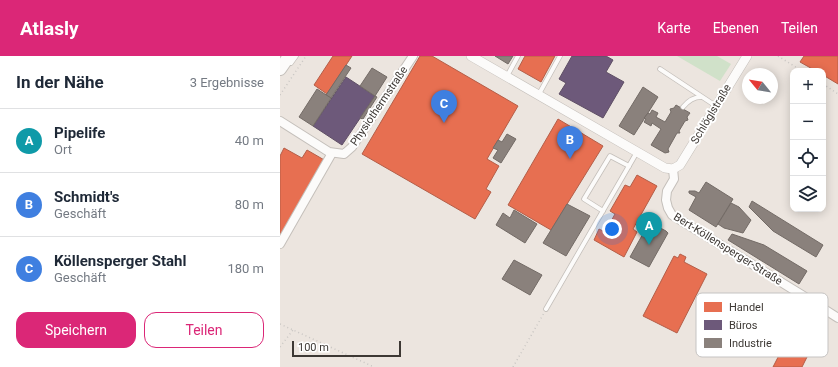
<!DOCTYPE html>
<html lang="de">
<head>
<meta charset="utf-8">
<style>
	body { margin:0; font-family:Roboto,sans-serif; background:#f6f6f7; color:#1f2937 }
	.controls { position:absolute; right:12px; top:12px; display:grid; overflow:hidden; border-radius:8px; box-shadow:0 2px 10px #0003 }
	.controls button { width:36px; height:36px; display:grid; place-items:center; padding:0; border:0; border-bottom:1px solid #e0e1e3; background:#fff; color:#1f2937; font:20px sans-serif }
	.compass { position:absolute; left:462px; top:12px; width:36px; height:36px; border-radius:50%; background:#fff; box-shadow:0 2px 10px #0003; rotate:300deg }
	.scale { position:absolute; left:12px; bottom:10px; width:109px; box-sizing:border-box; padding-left:4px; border:2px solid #3d3834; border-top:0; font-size:11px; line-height:14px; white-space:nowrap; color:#3d3834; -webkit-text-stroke:3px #fff; paint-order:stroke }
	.you { position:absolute; left:332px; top:173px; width:14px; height:14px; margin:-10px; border:3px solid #fff; border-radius:50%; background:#1a73e8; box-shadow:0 0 0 6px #1a73e833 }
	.badge { display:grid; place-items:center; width:26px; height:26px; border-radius:50%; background:#db2777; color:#fff; font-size:13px; font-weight:700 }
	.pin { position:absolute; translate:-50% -33px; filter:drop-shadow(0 1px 2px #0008) }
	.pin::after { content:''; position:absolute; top:21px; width:14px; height:12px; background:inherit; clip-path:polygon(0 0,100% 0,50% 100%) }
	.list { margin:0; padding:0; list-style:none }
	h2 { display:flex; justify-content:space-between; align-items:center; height:52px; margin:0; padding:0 16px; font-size:17px }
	h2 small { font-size:13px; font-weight:400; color:#747a83 }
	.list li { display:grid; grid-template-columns:26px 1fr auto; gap:12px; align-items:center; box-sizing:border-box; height:64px; padding:0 16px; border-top:1px solid #e0e1e3 }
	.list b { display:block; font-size:15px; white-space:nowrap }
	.list p { margin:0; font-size:13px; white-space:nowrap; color:#747a83 }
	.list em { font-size:13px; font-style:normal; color:#747a83 }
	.actions { display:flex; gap:8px; padding:12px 16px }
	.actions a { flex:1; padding:9px 0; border:1px solid #db2777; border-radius:12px; text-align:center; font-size:14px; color:#db2777 }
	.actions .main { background:#db2777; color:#fff }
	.icon { flex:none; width:22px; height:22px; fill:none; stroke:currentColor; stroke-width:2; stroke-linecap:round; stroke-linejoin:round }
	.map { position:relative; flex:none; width:558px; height:311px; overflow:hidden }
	header { display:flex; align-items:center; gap:24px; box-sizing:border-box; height:56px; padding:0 20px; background:#db2777; color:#fff }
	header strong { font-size:19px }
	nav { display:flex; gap:22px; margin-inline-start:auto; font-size:14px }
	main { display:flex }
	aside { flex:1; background:#fff }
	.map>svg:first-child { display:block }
	.green { fill:#d0e1c9 }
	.shops { fill:#e76f51; stroke:#b45e48 }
	.offices { fill:#6d597a; stroke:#5f4f65 }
	.industry { fill:#8a817c; stroke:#736b66 }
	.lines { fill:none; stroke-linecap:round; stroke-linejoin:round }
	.service-casing { stroke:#c4bfba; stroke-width:5.5 }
	.minor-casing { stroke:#c4bfba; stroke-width:10 }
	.tertiary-casing { stroke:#c4bfba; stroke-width:10 }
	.primary-casing { stroke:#c4bfba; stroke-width:14 }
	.path { stroke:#c9c6c3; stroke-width:1.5; stroke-dasharray:1 3; stroke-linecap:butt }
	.service { stroke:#fcfbfa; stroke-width:4 }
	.minor { stroke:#fcfbfa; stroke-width:8 }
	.tertiary { stroke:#fcfbfa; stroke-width:9 }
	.primary { stroke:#fcfbfa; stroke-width:12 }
	.labels { text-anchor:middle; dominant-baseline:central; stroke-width:4; stroke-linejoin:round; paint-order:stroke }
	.street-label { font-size:11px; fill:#3d3834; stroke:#fff }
	.key { fill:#fff; stroke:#c5c3c2; stroke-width:1 }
	.key-label { font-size:11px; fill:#3d3834 }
</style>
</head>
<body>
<header>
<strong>Atlasly</strong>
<nav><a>Karte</a><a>Ebenen</a><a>Teilen</a></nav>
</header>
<main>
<aside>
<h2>In der Nähe<small>3 Ergebnisse</small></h2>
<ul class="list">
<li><span class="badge" style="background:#0f9aa8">A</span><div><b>Pipelife</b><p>Ort</p></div><em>40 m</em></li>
<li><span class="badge" style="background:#3f7fe0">B</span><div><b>Schmidt's</b><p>Geschäft</p></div><em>80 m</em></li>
<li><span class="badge" style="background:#3f7fe0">C</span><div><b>Köllensperger Stahl</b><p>Geschäft</p></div><em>180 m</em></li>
</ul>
<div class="actions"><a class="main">Speichern</a><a>Teilen</a></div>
</aside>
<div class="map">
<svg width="558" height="311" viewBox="0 0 558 311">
	<rect width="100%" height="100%" fill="#ece5df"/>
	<!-- green -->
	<polygon class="green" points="397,0 437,0 451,8 440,25"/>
	<!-- shops -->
	<g class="shops">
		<polygon points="53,0 72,0 47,38 34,29"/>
		<polygon points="140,0 152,0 238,50 207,103 219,110 206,133 211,136 195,163 82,98"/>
		<polygon points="245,0 275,0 261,26 238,13"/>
		<polygon points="524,0 558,0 558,28 543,19 543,15 536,15 520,6"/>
		<polygon points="278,63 323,90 271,174 228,149"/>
		<polygon points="4,92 22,102 27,94 46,105 0,185 0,100"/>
		<polygon points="357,119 377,130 353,173 357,176 344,201 314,184 319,173 325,176 335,158 330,155 345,129 350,131"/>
		<polygon points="400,198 406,201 404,206 427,218 397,277 363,260 394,200 398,202"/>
		<polygon points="516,266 539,277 522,311 493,311"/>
	</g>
	<!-- offices -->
	<g class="offices">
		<polygon points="292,0 326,0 333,4 326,16 344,26 323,62 279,38 286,27 279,23"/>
		<polygon points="66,21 95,40 62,89 33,70"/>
	</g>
	<!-- industry -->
	<g class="industry">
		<polygon points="215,0 233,0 228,8"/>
		<polygon points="66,9 71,12 51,42 46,39"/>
		<polygon points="92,12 107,21 95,40 80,30"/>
		<polygon points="363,31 378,41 354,79 339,70"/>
		<polygon points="37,33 51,42 33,70 19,61"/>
		<polygon points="95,40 97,41 83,63 80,62"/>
		<polygon points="396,49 410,57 407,61 408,64 405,65 399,75 400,77 397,77 388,93 389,96 385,97 371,89 381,73 372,67 371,70 364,66 366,63 364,62 368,57 370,58 372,54 378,57 376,61 385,66 391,56 390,53 394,52"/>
		<polygon points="227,78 236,83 221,107 213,102 218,94 213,92 218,84 222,86"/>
		<polygon points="426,126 453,143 436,171 409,154 416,141 409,137 409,135 415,135 419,137"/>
		<polygon points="472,145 543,189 536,201 493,175 469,151"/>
		<polygon points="451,147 459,151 471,164 463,177 444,172 438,168"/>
		<polygon points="287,148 310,160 286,200 263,187"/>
		<polygon points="234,154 257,168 245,187 216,169 223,157 230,162"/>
		<polygon points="369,167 371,167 386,175 388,177 369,211 350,201"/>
		<polygon points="452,178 484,189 527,215 519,228 448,184"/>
		<polygon points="234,204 262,219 250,239 222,223"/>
	</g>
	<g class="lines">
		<!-- service casing -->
		<g class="service-casing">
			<g id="service">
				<polyline points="11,7 16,0"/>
				<polyline points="380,13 436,50"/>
				<polyline points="227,20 238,0"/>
				<polyline points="259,38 280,0"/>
				<path d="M 403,51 C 408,45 413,41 421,41"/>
				<polyline points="323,155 304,143 330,100 349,110"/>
				<polyline points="266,253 357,96"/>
			</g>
		</g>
		<!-- minor casing -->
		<g class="minor-casing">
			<g id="minor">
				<polyline points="0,65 49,96 64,98 72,91 133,0"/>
				<polyline points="393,113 394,123 387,135 386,144 388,152 392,159 522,239 558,262"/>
				<polyline points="0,188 52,97"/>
			</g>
		</g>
		<!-- tertiary casing -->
		<g class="tertiary-casing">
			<polyline id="tertiary" points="191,0 385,112 393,113 400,109 467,0"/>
		</g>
		<!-- primary casing -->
		<g class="primary-casing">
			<polyline id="primary" points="0,13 9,0"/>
		</g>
		<!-- path -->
		<g class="path">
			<polyline points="498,0 522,15"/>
			<polyline points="543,28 558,38"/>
			<polyline points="0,39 26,0"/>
			<polyline points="0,268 94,311"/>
			<polyline points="0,291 13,274"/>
			<polyline points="233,311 264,257"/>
		</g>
		<!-- service -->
		<use href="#service" class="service"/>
		<!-- minor -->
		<use href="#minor" class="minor"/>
		<!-- tertiary -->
		<use href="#tertiary" class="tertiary"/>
		<!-- primary -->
		<use href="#primary" class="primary"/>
	</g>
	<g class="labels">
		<!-- street labels -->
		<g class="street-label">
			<text transform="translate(99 50) rotate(-56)">Physiothermstraße</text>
			<text transform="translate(431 58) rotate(-59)">Schlöglstraße</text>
			<text transform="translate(448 193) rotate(32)">Bert-Köllensperger-Straße</text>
		</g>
	</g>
	<!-- legend -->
	<rect x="416" y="237" width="132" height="64" rx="6" class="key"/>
	<rect x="424" y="246" width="18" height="10" fill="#e76f51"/>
	<rect x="424" y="264" width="18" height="10" fill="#6d597a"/>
	<rect x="424" y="282" width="18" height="10" fill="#8a817c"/>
	<g class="key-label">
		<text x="449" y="255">Handel</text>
		<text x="449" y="273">Büros</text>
		<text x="449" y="291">Industrie</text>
	</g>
</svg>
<div class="controls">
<button>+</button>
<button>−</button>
<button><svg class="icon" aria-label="locate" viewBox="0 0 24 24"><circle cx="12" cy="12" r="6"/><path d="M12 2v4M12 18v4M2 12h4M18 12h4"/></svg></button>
<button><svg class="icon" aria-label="layers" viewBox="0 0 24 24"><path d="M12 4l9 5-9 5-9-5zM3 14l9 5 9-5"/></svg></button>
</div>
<svg class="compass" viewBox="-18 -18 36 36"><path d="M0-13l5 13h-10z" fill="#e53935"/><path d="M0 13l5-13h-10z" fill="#747a83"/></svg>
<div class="scale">100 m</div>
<div class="you"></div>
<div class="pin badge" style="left:369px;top:189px;background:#0f9aa8">A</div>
<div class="pin badge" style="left:290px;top:103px;background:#3f7fe0">B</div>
<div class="pin badge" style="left:164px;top:67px;background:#3f7fe0">C</div>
</div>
</main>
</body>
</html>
